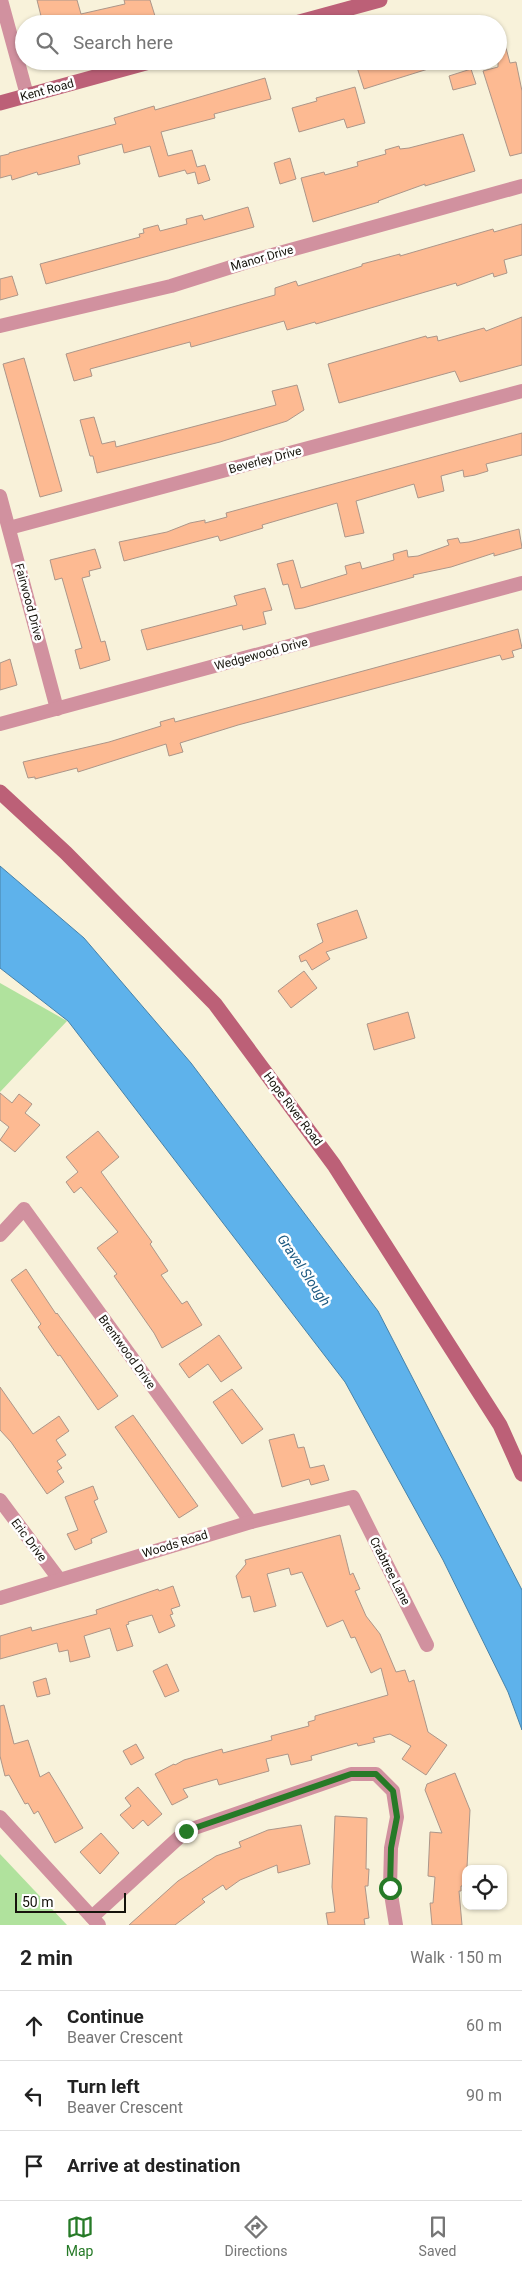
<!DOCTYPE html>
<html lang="en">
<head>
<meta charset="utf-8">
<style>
	body { margin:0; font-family:Roboto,sans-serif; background:#f2f2f2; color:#222 }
	.controls { position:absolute; right:15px; bottom:15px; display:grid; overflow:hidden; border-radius:10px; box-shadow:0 1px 4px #0004 }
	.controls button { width:45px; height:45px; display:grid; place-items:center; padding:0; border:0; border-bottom:1px solid #e0e0e0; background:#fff; color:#222; font:25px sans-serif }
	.scale { position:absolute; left:15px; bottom:12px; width:111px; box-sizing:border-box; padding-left:5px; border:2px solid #15130b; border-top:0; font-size:14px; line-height:18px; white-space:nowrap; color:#15130b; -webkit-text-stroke:4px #fff; paint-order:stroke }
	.stop { position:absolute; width:15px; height:15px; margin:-11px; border:4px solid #267a27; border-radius:50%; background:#fff }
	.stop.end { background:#267a27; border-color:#fff; box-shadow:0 1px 5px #0008 }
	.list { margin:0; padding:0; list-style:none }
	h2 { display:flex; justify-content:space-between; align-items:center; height:65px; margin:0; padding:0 20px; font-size:21px }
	h2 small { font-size:16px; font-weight:400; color:#767676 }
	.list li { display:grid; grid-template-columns:32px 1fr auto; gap:15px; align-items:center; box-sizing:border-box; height:70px; padding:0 20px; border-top:1px solid #e0e0e0 }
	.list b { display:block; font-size:19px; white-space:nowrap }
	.list p { margin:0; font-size:16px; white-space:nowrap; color:#767676 }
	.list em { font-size:16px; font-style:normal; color:#767676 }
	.icon { flex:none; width:28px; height:28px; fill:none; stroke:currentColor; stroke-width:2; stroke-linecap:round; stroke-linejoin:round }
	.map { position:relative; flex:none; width:522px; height:1925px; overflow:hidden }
	.search { position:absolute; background:#fff; box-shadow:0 1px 4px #0004; left:15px; right:15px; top:15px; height:55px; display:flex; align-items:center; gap:12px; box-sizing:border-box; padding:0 18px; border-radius:28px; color:#767676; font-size:19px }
	.sheet { height:275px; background:#fff }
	nav { display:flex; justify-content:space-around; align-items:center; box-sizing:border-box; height:70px; border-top:1px solid #e0e0e0; background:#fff; font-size:14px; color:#767676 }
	nav a { display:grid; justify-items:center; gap:2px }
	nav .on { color:#267a27 }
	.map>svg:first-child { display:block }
	.green { fill:#b0e29d }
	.water { fill:#5eb2eb; stroke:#4882a8 }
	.building { fill:#fdba92; stroke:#ac9689 }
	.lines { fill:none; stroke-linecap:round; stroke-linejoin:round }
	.street { stroke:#d1919f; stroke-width:14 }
	.secondary { stroke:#bc6077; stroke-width:15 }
	.route { stroke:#267a27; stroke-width:6 }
	.labels { text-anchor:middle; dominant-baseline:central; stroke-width:5; stroke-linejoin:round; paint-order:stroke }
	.street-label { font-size:12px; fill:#15130b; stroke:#fff }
	.water-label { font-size:14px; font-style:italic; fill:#205c83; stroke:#fff }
</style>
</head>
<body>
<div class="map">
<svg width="522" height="1925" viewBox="0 0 522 1925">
	<rect width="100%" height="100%" fill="#f8f2da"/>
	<!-- green -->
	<g class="green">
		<polygon points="0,983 67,1021 0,1092"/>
		<polygon points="0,1854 67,1925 0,1925"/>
	</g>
	<!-- water -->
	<polygon class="water" points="0,866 84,938 191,1063 378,1311 522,1590 522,1730 508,1692 443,1560 345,1382 68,1021 0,968"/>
	<!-- building -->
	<g class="building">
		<polygon points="37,0 77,0 81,14 125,4 124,0 150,0 155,16 126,24 43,24"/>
		<polygon points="502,33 510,63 516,62 522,91 522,153 510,156 483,71 498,67 498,34"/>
		<polygon points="355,61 444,61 444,64 364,89"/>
		<polygon points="471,69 476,84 453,90 449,76"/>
		<polygon points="265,78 271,99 214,114 215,118 161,132 168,156 192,150 197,167 205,165 210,180 198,184 195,172 187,174 185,170 159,177 150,146 124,153 122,144 78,156 80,164 38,175 37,172 12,180 11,175 0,178 0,156 9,154 9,153 116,124 114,118 154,106 155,110"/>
		<polygon points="355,87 365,123 347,128 344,119 299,132 292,108 317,101 316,98"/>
		<polygon points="463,134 475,171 425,186 425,184 378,201 379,202 313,222 301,178 324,172 325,175 358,166 357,162 386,154 385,150 399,146 400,149 409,148"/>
		<polygon points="290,158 296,179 280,184 274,163"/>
		<polygon points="248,207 254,227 46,284 40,264 140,237 139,234 144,233 143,229 158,225 160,231 187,224 186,219 202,215 204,220"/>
		<polygon points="522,224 522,255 504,260 507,273 494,277 493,273 457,286 456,283 316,324 315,322 287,330 284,321 191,347 190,342 90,369 92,376 74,381 66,354 275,295 275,288 296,281 298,286 362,266 362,264 400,254 400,256 493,229 494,232"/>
		<polygon points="12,276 18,295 0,300 0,279"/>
		<polygon points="522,317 522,365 460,382 455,371 339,403 328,364 426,336 427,338 437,336 438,341 484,328 486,331"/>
		<polygon points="24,358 62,491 40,497 3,364"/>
		<polygon points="297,385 304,410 287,421 220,442 97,473 93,456 90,456 80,420 94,417 102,444 115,441 116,447 276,405 272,391"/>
		<polygon points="522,433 522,455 486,464 488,471 475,475 464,477 463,470 441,476 444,491 418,498 414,484 356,501 364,533 345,537 337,503 262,525 263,528 220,541 218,536 124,561 119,542 167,532 190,523 205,520 205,523 227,517 226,513"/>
		<polygon points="519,529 522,548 494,556 494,553 451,567 413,575 414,577 303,608 295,609 288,584 283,585 277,564 293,560 301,588 347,574 345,566 360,562 362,569 394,560 393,554 407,550 408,557 418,556 449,545 447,540 458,538 460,543 469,542"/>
		<polygon points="95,549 101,568 89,571 90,576 82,578 101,642 105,641 110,660 80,669 75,650 82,648 62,578 55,580 50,560"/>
		<polygon points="265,588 272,610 263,612 266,624 243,630 242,625 147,650 141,630 237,605 234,596"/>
		<polygon points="518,629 522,648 512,651 514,657 502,660 500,655 238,725 180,743 183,752 169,756 166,744 78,772 77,768 35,779 35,777 28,778 23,762 109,742 161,726 160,722 174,718 175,722"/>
		<polygon points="10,659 17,685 0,690 0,663"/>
		<polygon points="357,910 367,938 326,952 330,959 312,970 306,960 301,962 299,956 323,942 317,924"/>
		<polygon points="304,971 317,988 291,1008 278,991"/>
		<polygon points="408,1012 415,1038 374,1050 367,1024"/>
		<polygon points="0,1093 12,1103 19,1094 32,1104 25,1113 40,1125 15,1152 0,1140 9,1127 0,1120"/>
		<polygon points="98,1131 119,1157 101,1172 152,1242 150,1244 168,1271 161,1275 182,1304 187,1301 202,1325 162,1348 154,1333 114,1276 117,1274 97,1248 118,1232 81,1187 74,1193 66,1182 78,1172 66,1157"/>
		<polygon points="26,1269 56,1314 57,1313 118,1396 98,1410 60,1355 58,1356 38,1327 41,1324 11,1280"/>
		<polygon points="219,1335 242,1368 221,1382 208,1364 189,1378 179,1364"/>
		<polygon points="0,1387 33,1434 59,1416 69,1431 56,1440 66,1455 57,1461 62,1468 57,1471 64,1482 47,1494 11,1442 0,1430"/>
		<polygon points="232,1389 263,1429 242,1444 213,1402"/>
		<polygon points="133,1415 198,1506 179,1518 115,1427"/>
		<polygon points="294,1434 298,1448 304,1447 310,1468 324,1465 329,1480 311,1485 309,1479 282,1487 269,1440"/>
		<polygon points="93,1486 98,1499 94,1501 107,1532 91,1539 92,1543 75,1550 67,1534 78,1530 65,1497"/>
		<polygon points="340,1535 350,1575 353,1573 360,1589 355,1591 366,1616 380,1634 396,1672 405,1670 409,1682 414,1680 428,1732 447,1745 426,1775 402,1759 411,1746 390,1734 373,1738 375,1742 358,1746 357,1743 311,1756 312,1760 291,1765 288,1754 266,1759 269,1771 219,1785 217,1779 183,1789 188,1797 172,1805 155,1774 174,1764 175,1765 184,1760 222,1749 223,1753 272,1740 271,1736 309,1726 308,1722 315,1720 315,1716 388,1695 381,1668 371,1673 355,1637 351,1638 343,1620 327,1627 302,1572 291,1575 289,1568 267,1574 276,1606 254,1612 250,1596 242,1598 236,1576 246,1564 245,1560"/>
		<polygon points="173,1586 180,1606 171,1609 173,1614 170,1615 175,1626 159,1633 152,1615 128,1622 129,1624 126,1625 133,1646 117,1651 110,1628 84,1636 90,1657 70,1662 68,1650 59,1652 57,1643 0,1659 0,1636 31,1627 32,1631 97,1614 96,1610 158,1589 159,1591"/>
		<polygon points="167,1664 179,1691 165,1697 153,1671"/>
		<polygon points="46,1678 50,1694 37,1697 33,1682"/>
		<polygon points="4,1705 14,1744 28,1740 40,1777 49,1772 83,1828 55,1843 38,1811 34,1814 28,1803 25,1804 9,1775 5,1776 0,1756 0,1706"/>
		<polygon points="136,1744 144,1758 131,1765 123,1751"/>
		<polygon points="455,1773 470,1810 466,1886 461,1886 461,1891 459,1891 462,1925 432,1925 430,1903 433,1903 435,1877 428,1876 430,1832 442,1833 425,1790 427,1784"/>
		<polygon points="138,1787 162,1814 148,1826 143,1820 133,1829 120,1815 131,1806 125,1798"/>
		<polygon points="335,1816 367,1818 366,1869 369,1869 368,1886 365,1886 369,1918 364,1919 365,1925 328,1925 326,1913 335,1912 332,1887"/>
		<polygon points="301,1825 310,1864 278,1873 277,1865 240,1880 226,1890 223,1885 202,1899 205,1902 175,1925 129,1925 178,1881 216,1856 241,1847 239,1842 268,1830"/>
		<polygon points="101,1833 119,1853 100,1874 80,1852"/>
	</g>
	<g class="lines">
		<!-- street -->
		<g class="street">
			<polyline points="1,0 27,95"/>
			<polyline points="0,326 171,286 247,262 522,186"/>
			<polyline points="0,496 57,709"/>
			<polyline points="9,528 522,391"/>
			<polyline points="0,724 522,583"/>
			<polyline points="0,1235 24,1209 251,1522"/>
			<polyline points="0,1500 59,1579"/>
			<polyline points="0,1598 251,1522 353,1497 427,1645"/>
			<polyline points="0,1817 99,1925"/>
			<polyline points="92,1917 186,1831 351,1774 376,1774 393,1791 397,1817 391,1848 390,1888 396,1925"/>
		</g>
		<!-- secondary -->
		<g class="secondary">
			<polyline points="292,24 380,0"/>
			<polyline points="0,103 153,61"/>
			<polyline points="0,792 66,853 215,1004 334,1165 500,1425 522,1474"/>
		</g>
	</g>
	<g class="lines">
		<!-- route -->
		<polyline class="route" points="186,1831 351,1774 376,1774 393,1791 397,1817 391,1848 390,1888"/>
	</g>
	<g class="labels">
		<!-- street labels -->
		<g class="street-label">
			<text transform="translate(47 90) rotate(-15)">Kent Road</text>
			<text transform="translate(262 258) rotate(-16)">Manor Drive</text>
			<text transform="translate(265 460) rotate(-15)">Beverley Drive</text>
			<text transform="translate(29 602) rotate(75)">Fairwood Drive</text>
			<text transform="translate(261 654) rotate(-15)">Wedgewood Drive</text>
			<text transform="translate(293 1109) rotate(53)">Hope River Road</text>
			<text transform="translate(127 1352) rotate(54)">Brentwood Drive</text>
			<text transform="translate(29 1540) rotate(53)">Eric Drive</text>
			<text transform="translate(175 1544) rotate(-17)">Woods Road</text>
			<text transform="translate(390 1571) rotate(63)">Crabtree Lane</text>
		</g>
		<!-- water labels -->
		<g class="water-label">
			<text transform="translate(304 1270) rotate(56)">Gravel Slough</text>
		</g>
	</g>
</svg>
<div class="controls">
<button><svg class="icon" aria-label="locate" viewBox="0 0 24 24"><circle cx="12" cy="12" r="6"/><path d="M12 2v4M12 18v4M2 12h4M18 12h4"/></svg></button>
</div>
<div class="scale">50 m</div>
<div class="stop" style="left:390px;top:1888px"></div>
<div class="stop end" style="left:186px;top:1831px"></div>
<div class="search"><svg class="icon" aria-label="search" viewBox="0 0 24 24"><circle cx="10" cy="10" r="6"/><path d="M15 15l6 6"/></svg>Search here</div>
</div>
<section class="sheet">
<h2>2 min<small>Walk · 150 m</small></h2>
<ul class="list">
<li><svg class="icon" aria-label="ahead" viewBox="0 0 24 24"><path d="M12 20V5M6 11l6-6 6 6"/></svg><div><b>Continue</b><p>Beaver Crescent</p></div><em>60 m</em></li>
<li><svg class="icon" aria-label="left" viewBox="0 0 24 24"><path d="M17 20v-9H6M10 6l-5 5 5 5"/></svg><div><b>Turn left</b><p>Beaver Crescent</p></div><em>90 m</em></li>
<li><svg class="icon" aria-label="arrive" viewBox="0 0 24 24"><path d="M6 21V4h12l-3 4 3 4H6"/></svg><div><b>Arrive at destination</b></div></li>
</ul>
</section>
<nav>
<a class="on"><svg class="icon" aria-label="map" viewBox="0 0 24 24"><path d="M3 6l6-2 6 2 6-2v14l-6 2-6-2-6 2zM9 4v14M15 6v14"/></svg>Map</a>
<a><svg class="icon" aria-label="directions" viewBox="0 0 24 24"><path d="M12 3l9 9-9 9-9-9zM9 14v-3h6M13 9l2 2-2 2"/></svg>Directions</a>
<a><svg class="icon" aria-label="saved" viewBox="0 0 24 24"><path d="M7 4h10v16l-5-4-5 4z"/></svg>Saved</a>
</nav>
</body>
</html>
